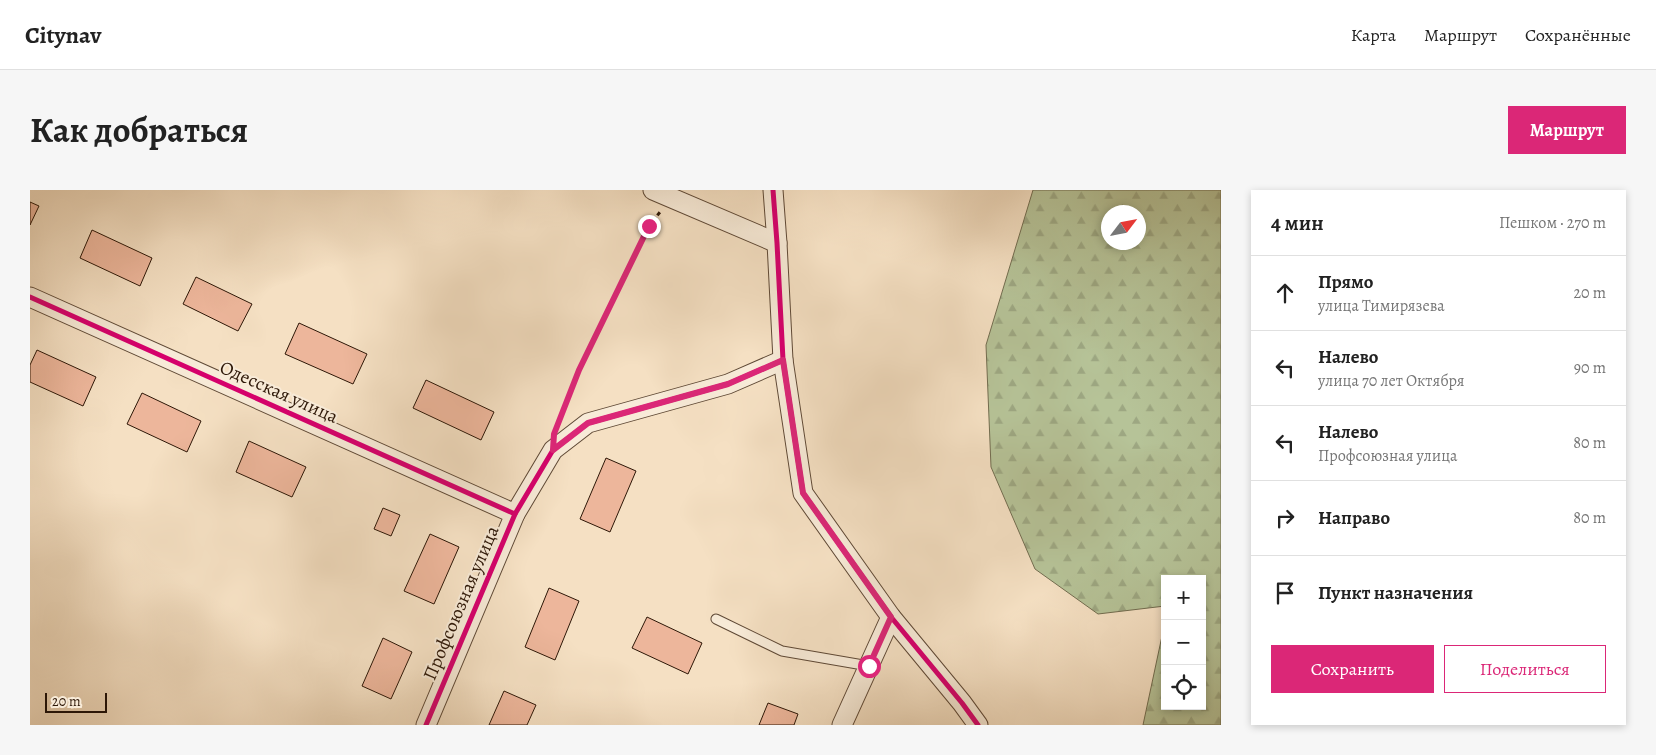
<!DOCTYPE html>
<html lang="ru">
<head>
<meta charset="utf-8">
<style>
	body { margin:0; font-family:Alegreya,serif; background:#f6f6f6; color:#222 }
	.controls { position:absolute; right:15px; bottom:15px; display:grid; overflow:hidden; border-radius:0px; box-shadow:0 2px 8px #0003 }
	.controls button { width:45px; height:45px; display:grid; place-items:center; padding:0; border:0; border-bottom:1px solid #e0e0e0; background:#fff; color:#222; font:25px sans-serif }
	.compass { position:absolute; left:1071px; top:15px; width:45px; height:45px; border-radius:50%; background:#fff; box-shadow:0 2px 8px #0003; rotate:58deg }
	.scale { position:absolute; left:15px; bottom:12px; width:62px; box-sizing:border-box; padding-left:5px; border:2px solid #2d1707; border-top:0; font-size:14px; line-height:18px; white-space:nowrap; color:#2d1707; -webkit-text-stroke:4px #f8ebd8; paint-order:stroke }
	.stop { position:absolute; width:15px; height:15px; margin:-11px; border:4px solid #db2777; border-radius:50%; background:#fff }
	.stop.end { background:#db2777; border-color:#fff; box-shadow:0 1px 5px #0008 }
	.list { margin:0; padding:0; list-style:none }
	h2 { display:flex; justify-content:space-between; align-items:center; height:65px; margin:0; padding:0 20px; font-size:21px }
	h2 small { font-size:16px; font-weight:400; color:#767676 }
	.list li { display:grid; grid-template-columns:32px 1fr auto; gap:15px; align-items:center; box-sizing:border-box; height:75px; padding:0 20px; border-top:1px solid #e0e0e0 }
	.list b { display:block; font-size:19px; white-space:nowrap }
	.list p { margin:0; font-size:16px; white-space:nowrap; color:#767676 }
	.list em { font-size:16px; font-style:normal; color:#767676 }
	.actions { display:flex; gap:10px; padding:15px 20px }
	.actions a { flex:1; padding:11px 0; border:1px solid #db2777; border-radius:0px; text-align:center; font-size:18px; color:#db2777 }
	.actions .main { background:#db2777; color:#fff }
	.icon { flex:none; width:28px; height:28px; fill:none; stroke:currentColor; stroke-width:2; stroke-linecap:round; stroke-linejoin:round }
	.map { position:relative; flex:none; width:1191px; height:535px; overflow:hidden; border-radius:0px }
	header { display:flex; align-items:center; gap:30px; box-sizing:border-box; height:70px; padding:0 25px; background:#fff; border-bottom:1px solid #e0e0e0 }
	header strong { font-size:24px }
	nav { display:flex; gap:28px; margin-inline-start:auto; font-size:18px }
	.intro { display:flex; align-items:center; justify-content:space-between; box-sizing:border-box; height:120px; padding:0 30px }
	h1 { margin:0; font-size:35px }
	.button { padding:12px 22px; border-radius:0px; background:#db2777; color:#fff; font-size:18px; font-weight:700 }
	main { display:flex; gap:30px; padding:0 30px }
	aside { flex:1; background:#fff; border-radius:0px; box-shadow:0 2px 8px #0003 }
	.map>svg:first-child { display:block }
	.forest { fill:url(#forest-firs); stroke:#726d50; fill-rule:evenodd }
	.building { fill:#edb69b; stroke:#2d1707 }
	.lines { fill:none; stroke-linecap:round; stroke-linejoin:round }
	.service-casing { stroke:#5f4936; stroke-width:11 }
	.minor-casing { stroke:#5f4936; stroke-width:21 }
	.path { stroke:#2d1707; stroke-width:3; stroke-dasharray:4 2.5; stroke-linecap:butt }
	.service { stroke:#f8ebd8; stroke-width:9 }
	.minor { stroke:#f8ebd8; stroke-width:19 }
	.cycleway-casing { stroke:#f8ebd8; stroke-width:8 }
	.cycleway { stroke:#d6006c; stroke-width:5 }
	.route { stroke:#db2777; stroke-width:6 }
	.labels { text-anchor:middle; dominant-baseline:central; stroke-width:4; stroke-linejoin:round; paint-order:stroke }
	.street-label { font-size:19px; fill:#2d1707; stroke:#f8ebd8 }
</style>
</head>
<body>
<header>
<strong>Citynav</strong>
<nav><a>Карта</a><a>Маршрут</a><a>Сохранённые</a></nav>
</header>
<div class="intro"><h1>Как добраться</h1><a class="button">Маршрут</a></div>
<main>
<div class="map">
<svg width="1191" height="535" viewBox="0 0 1191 535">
	<defs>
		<pattern id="forest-firs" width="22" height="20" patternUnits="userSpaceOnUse" patternTransform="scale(1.25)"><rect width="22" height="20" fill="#b6c398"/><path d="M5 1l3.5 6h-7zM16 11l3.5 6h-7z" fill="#9da782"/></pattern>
	</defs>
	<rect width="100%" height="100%" fill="#f5e0c3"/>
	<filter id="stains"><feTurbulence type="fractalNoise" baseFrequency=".004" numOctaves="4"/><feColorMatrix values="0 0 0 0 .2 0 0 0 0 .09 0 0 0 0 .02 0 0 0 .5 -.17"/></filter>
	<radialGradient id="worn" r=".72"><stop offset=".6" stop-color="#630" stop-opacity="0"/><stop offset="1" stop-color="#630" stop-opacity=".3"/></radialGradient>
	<!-- forest -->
	<path class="forest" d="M 1003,0 L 1191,0 L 1191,535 L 1113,535 L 1135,432 L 1135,516 L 1172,516 L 1172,389 L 1135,389 L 1135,416 L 1068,424 L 1005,379 L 961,277 L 956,155 ZM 1078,22 L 1108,22 L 1108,52 L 1078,52 Z"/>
	<!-- building -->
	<g class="building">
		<polygon points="0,12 9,16 0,35"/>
		<polygon points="62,40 122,68 110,96 50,68"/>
		<polygon points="166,87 222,114 208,141 153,114"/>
		<polygon points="269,133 337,164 323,194 255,164"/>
		<polygon points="7,160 66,187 53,216 0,192 0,175"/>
		<polygon points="396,190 464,222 451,250 383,218"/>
		<polygon points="112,203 171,231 157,262 97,234"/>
		<polygon points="219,251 276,277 262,307 206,282"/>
		<polygon points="576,268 606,281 580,342 550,329"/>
		<polygon points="353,318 370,325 361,346 344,339"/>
		<polygon points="400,344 429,357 404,414 374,401"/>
		<polygon points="519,398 549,411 525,470 495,457"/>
		<polygon points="617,427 672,453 658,484 602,458"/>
		<polygon points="353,448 382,462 361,509 332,496"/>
		<polygon points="474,501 506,515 497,535 459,535"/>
		<polygon points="738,513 768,524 764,535 729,535"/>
	</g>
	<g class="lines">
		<!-- service casing -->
		<g class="service-casing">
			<polyline id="service" points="686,429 752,461 839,476"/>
		</g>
		<!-- minor casing -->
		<g class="minor-casing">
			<g id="minor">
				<polyline points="623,0 747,53"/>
				<polyline points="743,0 747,53 753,170 773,303 861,427 932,513 948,535"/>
				<polyline points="0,107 485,324"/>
				<polyline points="396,535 485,324 523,260 558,233 698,194 753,170"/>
				<polyline points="812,535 861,427"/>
			</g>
		</g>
		<!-- path -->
		<polyline class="path" points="529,230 549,180 619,36 630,22"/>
		<!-- service -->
		<use href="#service" class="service"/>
		<!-- minor -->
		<use href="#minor" class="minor"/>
		<!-- cycleway casing -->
		<g class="cycleway-casing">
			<g id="cycleway">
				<polyline points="743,0 747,53 753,170 773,303 861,427 932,513 948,535"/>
				<polyline points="0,107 485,324"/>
				<polyline points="396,535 485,324 523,260 558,233 698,194 753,170"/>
			</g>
		</g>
		<!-- cycleway -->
		<use href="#cycleway" class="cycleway"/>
	</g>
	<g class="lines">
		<!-- route -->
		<polyline class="route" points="619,36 549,180 524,244 523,260 558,233 698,194 753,170 773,303 861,427 839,476"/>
	</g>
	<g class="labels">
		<!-- street labels -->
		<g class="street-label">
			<text transform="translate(249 202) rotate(24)">Одесская улица</text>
			<text transform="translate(431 413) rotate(-67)">Профсоюзная улица</text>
		</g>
	</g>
	<rect width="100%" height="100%" filter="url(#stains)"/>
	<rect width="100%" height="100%" fill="url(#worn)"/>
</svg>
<div class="controls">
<button>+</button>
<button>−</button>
<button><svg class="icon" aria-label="locate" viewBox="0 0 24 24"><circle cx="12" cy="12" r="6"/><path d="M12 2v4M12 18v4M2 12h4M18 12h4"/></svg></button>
</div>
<svg class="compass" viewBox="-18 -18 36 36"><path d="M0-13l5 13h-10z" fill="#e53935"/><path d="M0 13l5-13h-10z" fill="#767676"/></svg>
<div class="scale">20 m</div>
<div class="stop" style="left:839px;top:476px"></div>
<div class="stop end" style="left:619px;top:36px"></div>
</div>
<aside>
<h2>4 мин<small>Пешком · 270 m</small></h2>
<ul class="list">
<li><svg class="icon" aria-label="ahead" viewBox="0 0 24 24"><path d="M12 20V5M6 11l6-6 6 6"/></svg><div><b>Прямо</b><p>улица Тимирязева</p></div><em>20 m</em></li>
<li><svg class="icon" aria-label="left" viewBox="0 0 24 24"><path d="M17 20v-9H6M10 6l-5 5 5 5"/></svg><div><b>Налево</b><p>улица 70 лет Октября</p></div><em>90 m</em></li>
<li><svg class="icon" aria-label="left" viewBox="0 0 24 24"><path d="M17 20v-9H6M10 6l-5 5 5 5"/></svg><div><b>Налево</b><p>Профсоюзная улица</p></div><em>80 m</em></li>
<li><svg class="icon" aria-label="right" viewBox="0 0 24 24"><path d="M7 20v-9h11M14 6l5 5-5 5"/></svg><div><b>Направо</b></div><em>80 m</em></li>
<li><svg class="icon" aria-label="arrive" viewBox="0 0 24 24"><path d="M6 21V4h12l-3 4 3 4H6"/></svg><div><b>Пункт назначения</b></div></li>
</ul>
<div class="actions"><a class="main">Сохранить</a><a>Поделиться</a></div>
</aside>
</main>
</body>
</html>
